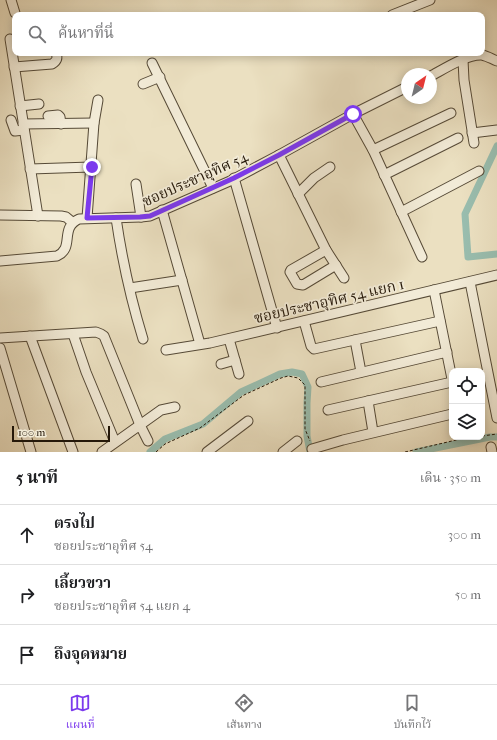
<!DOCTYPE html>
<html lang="th">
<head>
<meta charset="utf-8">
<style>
	body { margin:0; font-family:"IM FELL French Canon","Noto Serif Thai",serif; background:#f6f6f6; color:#202124 }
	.controls { position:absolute; right:12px; bottom:12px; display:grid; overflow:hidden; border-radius:8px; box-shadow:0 2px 10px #0003 }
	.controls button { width:36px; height:36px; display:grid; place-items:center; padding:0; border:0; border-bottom:1px solid #e0e0e0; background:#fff; color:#202124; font:20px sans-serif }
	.compass { position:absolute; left:401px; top:68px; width:36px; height:36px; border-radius:50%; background:#fff; box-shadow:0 2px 10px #0003; rotate:35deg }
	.scale { position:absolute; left:12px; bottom:10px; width:98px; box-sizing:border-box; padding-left:4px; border:2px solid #251809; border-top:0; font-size:11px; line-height:14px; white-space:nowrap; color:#251809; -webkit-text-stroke:3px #f2ebd7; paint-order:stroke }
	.stop { position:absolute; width:12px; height:12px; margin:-9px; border:3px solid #7c3aed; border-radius:50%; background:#fff }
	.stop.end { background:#7c3aed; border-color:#fff; box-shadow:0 1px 4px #0008 }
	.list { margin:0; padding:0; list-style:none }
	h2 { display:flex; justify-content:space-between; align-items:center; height:52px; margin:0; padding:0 16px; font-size:17px }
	h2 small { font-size:13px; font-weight:400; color:#757577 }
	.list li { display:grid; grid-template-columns:26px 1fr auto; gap:12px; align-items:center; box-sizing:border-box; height:60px; padding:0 16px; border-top:1px solid #e0e0e0 }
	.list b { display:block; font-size:15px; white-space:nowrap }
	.list p { margin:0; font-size:13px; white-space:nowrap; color:#757577 }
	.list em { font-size:13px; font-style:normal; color:#757577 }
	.icon { flex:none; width:22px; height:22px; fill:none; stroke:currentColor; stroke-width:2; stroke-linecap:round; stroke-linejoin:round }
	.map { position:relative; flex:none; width:497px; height:452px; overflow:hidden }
	.search { position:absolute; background:#fff; box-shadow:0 2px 10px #0003; left:12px; right:12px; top:12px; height:44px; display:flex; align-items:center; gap:10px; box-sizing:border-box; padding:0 14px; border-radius:8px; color:#757577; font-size:15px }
	.sheet { height:232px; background:#fff }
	nav { display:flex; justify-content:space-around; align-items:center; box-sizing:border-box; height:56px; border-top:1px solid #e0e0e0; background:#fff; font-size:11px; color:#757577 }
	nav a { display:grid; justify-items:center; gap:2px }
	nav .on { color:#7c3aed }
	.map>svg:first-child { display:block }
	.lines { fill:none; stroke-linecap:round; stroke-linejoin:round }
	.canal { stroke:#99bdae; stroke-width:7 }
	.minor-casing { stroke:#564a37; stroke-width:11 }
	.path { stroke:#251809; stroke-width:1; stroke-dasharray:3 2; stroke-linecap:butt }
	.minor { stroke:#f2ebd7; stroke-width:9 }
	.route { stroke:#7c3aed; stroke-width:5 }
	.labels { text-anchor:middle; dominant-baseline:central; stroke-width:3.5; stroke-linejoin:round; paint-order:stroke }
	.street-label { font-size:15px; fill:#251809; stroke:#f2ebd7 }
</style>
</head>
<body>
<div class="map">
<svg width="497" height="452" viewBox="0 0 497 452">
	<rect width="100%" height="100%" fill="#ebe0c1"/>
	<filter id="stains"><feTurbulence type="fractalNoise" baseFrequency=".005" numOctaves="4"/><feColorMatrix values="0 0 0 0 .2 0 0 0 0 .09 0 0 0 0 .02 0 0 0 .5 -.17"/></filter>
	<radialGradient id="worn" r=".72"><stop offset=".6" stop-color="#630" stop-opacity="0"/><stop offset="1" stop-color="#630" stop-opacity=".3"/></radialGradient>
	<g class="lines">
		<!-- canal -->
		<g class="canal">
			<polyline points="497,146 465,214 468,257 497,254"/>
			<polyline points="150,452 165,439 203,424 241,392 280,374 292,372 302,374 308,387 307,403 307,436 310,452"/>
			<polyline points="416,452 490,437 497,437"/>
		</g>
		<!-- minor casing -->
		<g class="minor-casing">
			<g id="minor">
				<polyline points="11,0 15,13"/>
				<polyline points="392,15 430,0"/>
				<polyline points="10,39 38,216"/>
				<polyline points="463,60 464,80 474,143"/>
				<polyline points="152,63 213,188"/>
				<path d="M 14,67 L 52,64 C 57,61 58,58 56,53"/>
				<path d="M 431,76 C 444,69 467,54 482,55 C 487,56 492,59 497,61"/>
				<polyline points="143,84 160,77"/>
				<polyline points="20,106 39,104"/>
				<polyline points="353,114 373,150 422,257"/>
				<polyline points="48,116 58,115 60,117 61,124"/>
				<polyline points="11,120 15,131 24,130"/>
				<polyline points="23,124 94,123"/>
				<polyline points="472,133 497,130"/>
				<polyline points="373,150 451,113"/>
				<polyline points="279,155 326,250 344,278"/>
				<polyline points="30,169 91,167"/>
				<polyline points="384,175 458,138"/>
				<polyline points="234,178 277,328"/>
				<polyline points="136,184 141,217"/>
				<polyline points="298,194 314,178 330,167"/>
				<polyline points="162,210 200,344"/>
				<polyline points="401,212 479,171"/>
				<polyline points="0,215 61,216 66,217 72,222"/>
				<polyline points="87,218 94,123 98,100"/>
				<path d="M 116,218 C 122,259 131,300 143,339"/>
				<polyline points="326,250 291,270 290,272 297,284 303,285 336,265"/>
				<path d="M 0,261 L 57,256 C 75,248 59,228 79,219 L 141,217 L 150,216 L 230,181 L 279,155 L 353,114 L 407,87"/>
				<polyline points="470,282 497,418"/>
				<polyline points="130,288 182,280"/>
				<polyline points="434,290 452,379"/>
				<polyline points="304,321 311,346 314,349 440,321"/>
				<polyline points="73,334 86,372 115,442"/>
				<polyline points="30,336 73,452"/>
				<polyline points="0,338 96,332 101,334 104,336 140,425 161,410 175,407"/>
				<polyline points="229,339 239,374"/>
				<polyline points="355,340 361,372"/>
				<polyline points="0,348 31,452"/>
				<polyline points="166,350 210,343 497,275"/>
				<polyline points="221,364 235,360"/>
				<polyline points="321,382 447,352"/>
				<polyline points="368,401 373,432"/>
				<polyline points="328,410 452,382"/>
				<polyline points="491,447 492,452"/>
				<polyline points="312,449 343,440 452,414"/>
				<polyline points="102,452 140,425 148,441"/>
				<polyline points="207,452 248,421"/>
				<polyline points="283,452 297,441"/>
			</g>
		</g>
		<!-- path -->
		<g class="path">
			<polyline points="482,436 497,434"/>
			<polyline points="156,452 165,444 200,428 244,395 281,378 288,376 298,378 305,385 305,429 310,441"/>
			<polyline points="405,452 469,437"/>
		</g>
		<!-- minor -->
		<use href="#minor" class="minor"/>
	</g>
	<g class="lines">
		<!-- route -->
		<polyline class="route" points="92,167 87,218 140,217 150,216 234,178 279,155 353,114"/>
	</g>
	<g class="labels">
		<!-- street labels -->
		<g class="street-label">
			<text transform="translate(195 179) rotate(-24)">ซอยประชาอุทิศ 54</text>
			<text transform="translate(329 301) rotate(-13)">ซอยประชาอุทิศ 54 แยก 1</text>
		</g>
	</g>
	<rect width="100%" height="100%" filter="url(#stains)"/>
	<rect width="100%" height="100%" fill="url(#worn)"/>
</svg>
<div class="controls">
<button><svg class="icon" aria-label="locate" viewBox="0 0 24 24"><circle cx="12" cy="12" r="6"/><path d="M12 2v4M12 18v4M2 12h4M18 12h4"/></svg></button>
<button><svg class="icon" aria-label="layers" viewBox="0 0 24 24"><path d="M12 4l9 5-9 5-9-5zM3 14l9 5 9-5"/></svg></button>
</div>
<svg class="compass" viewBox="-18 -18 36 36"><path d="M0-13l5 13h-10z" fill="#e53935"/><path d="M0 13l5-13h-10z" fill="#757577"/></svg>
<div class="scale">100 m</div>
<div class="stop" style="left:353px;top:114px"></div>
<div class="stop end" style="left:92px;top:167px"></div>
<div class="search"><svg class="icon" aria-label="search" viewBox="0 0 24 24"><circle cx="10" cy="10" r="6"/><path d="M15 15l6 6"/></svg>ค้นหาที่นี่</div>
</div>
<section class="sheet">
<h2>5 นาที<small>เดิน · 350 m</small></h2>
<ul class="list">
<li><svg class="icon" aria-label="ahead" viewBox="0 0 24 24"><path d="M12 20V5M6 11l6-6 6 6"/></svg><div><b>ตรงไป</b><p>ซอยประชาอุทิศ 54</p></div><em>300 m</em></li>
<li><svg class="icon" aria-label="right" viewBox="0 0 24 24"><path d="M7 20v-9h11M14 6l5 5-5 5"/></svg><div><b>เลี้ยวขวา</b><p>ซอยประชาอุทิศ 54 แยก 4</p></div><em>50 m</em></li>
<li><svg class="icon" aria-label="arrive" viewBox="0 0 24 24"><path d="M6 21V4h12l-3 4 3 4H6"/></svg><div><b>ถึงจุดหมาย</b></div></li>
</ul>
</section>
<nav>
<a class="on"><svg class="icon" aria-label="map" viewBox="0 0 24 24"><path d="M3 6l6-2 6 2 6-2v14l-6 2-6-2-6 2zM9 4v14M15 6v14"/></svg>แผนที่</a>
<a><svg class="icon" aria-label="directions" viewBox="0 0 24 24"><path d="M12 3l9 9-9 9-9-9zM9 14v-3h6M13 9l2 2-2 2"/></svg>เส้นทาง</a>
<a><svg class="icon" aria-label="saved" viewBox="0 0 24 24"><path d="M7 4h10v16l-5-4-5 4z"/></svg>บันทึกไว้</a>
</nav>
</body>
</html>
